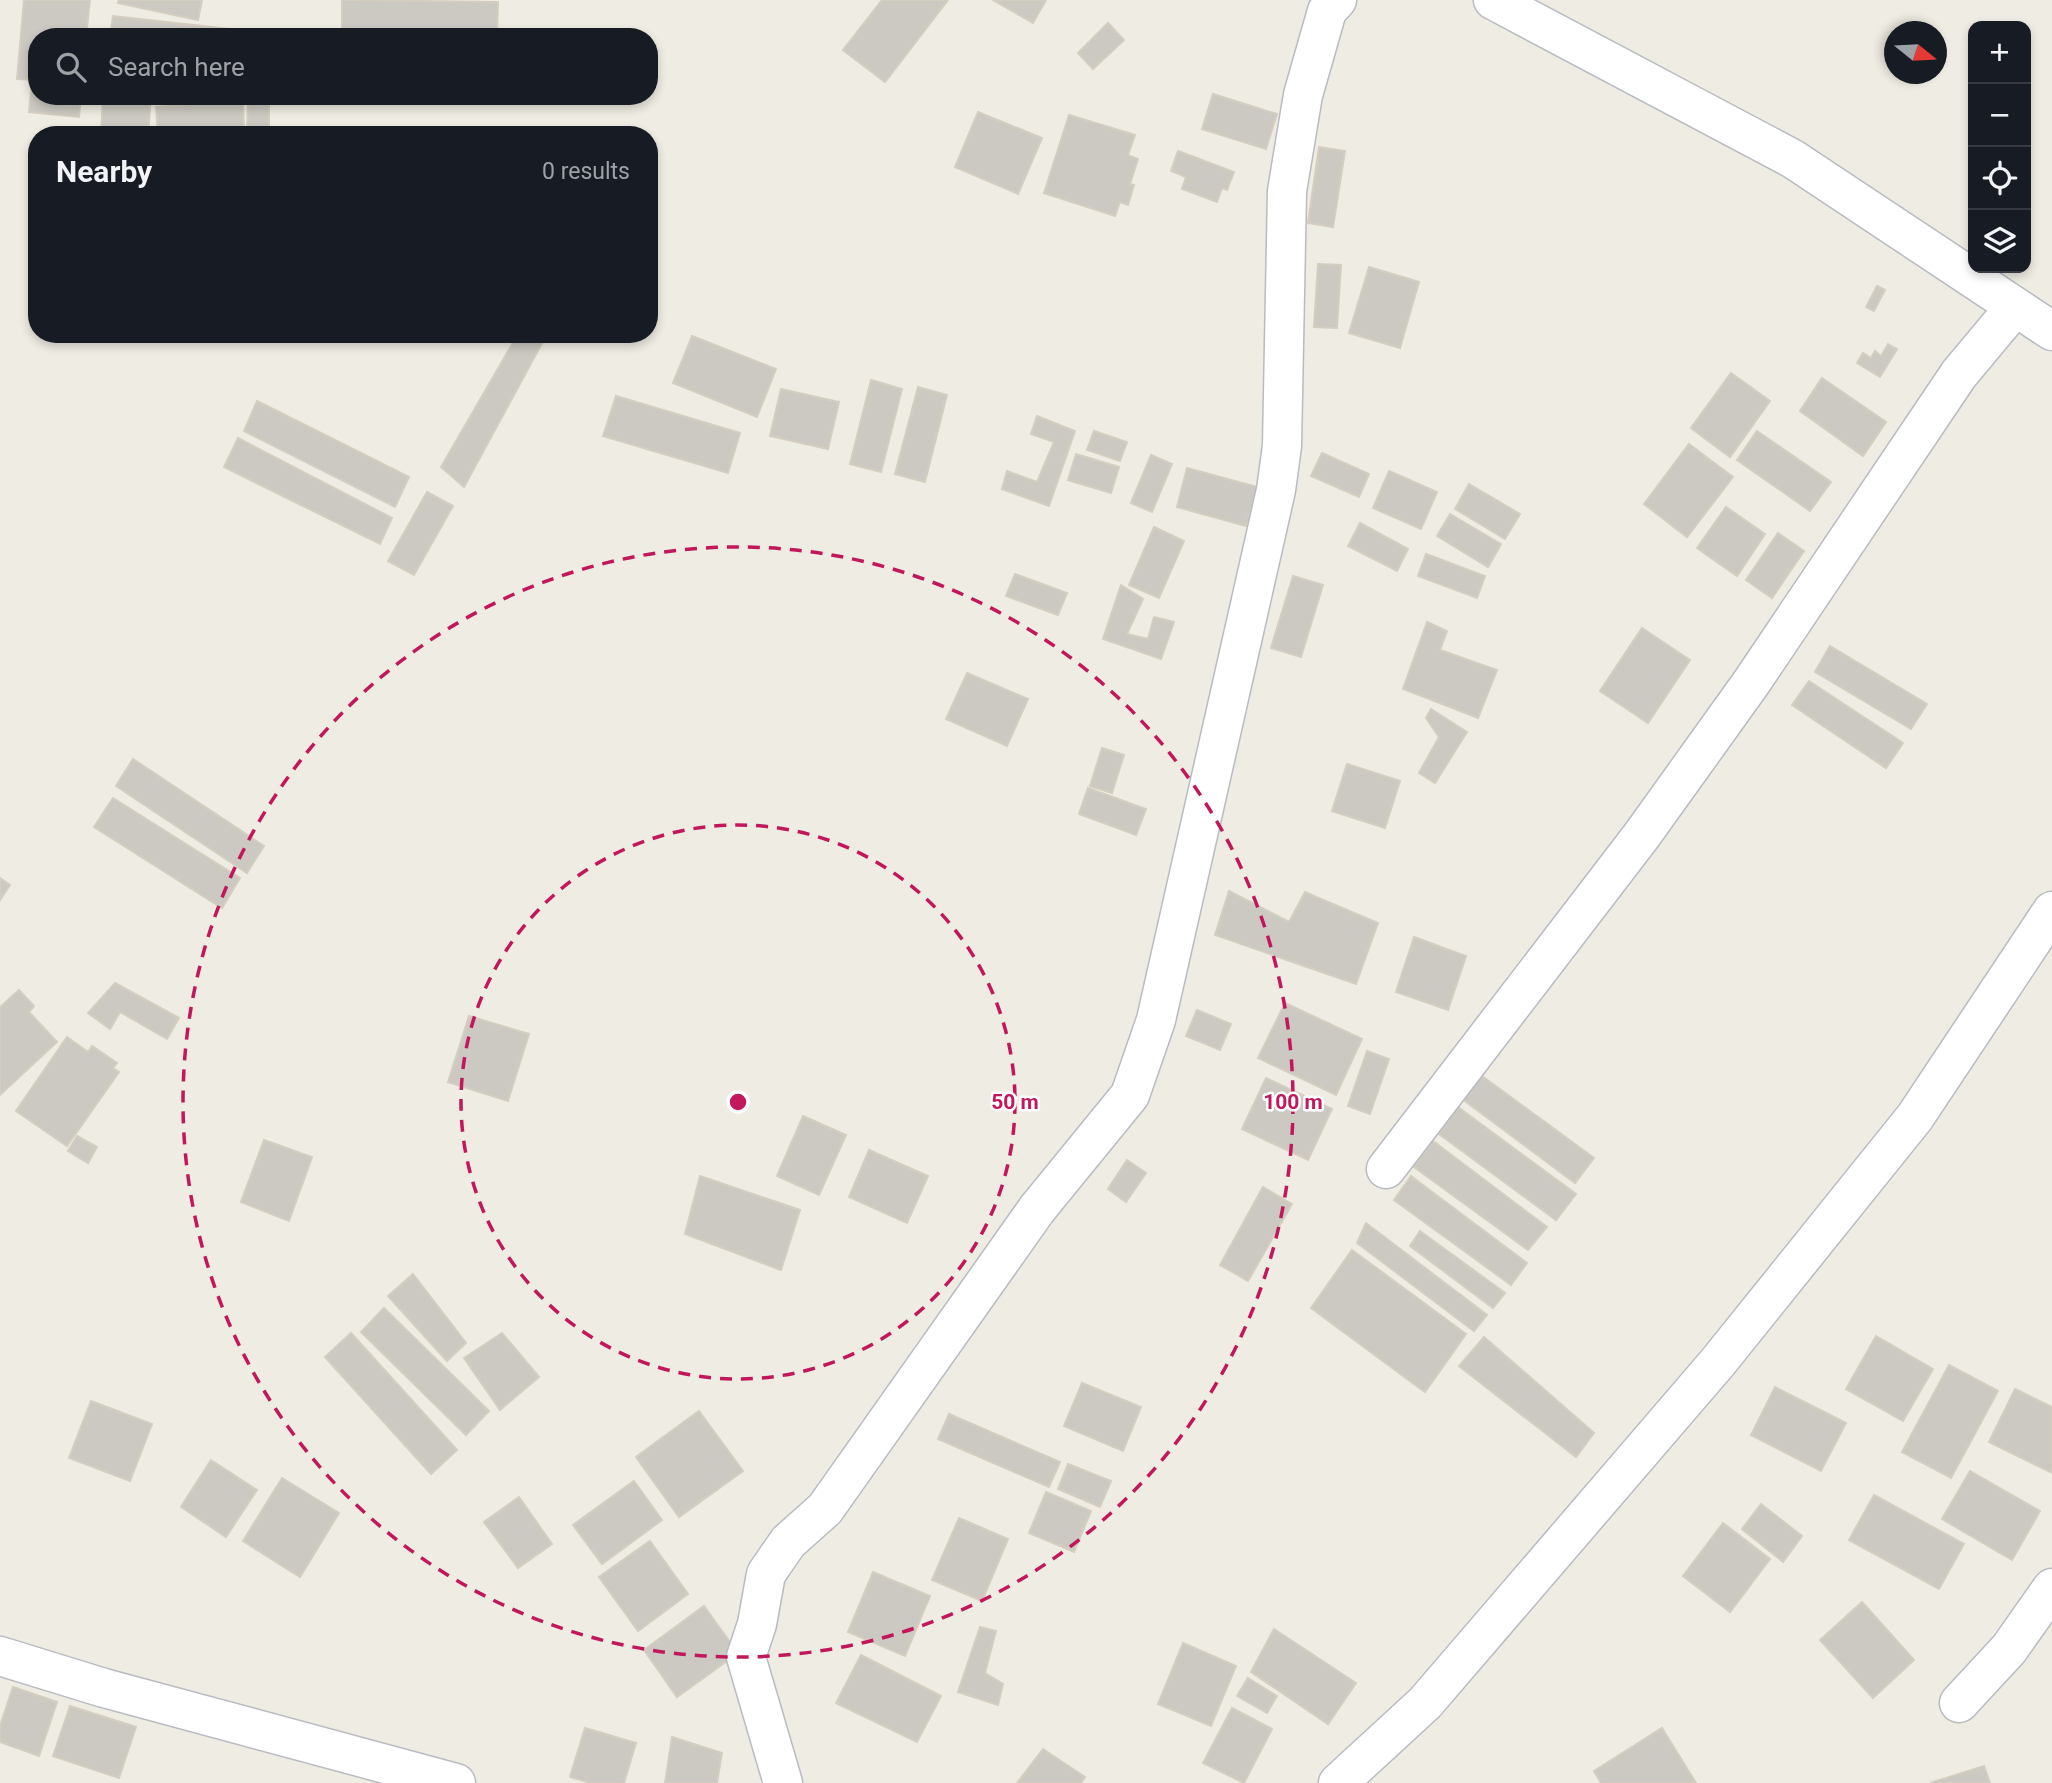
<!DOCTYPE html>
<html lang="en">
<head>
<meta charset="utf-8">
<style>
	body { margin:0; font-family:Roboto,sans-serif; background:#242831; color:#f1f3f6 }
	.controls { position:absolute; right:21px; top:21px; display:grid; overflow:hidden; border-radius:14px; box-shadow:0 4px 10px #0003 }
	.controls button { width:63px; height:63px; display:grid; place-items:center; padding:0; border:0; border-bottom:2px solid #363941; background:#171b24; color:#f1f3f6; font:35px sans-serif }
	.compass { position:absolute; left:1884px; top:21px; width:63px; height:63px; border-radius:50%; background:#171b24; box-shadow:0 4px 10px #0003; rotate:108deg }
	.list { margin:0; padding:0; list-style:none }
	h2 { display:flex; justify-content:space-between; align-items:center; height:91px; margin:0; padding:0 28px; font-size:30px }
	h2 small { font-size:23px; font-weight:400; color:#9ea1a6 }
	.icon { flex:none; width:38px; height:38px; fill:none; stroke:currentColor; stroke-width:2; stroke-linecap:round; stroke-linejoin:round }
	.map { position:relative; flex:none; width:2052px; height:1783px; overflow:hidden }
	.search { position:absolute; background:#171b24; box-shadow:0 4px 10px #0003; left:28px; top:28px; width:630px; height:77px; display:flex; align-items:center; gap:18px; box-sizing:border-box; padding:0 24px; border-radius:28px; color:#9ea1a6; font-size:26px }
	.panel { position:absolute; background:#171b24; box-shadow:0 4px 10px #0003; left:28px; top:126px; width:630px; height:217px; border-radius:28px }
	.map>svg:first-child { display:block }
	.building { fill:#ccc9c2; stroke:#d4cec0; stroke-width:2 }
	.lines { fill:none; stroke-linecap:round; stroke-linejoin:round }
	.minor-casing { stroke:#b8bbc0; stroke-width:41 }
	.minor { stroke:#fff; stroke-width:38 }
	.ring { fill:none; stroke:#c2185b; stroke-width:3.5; stroke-dasharray:12 9 }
	.centre { fill:#c2185b; stroke:#fff; stroke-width:3.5 }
	.ring-label { font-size:21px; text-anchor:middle; font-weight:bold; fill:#c2185b; stroke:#fff; stroke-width:5; stroke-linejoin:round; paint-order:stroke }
</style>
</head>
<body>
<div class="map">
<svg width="2052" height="1783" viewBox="0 0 2052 1783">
	<rect width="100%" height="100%" fill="#efece3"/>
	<!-- building -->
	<g class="building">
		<polygon points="24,0 90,0 86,37 37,37 37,80 17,79"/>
		<polygon points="119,0 202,0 198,20 118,3"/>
		<polygon points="342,0 498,2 497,34 342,32"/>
		<polygon points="882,0 948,0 885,82 843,50"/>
		<polygon points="993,0 1046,0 1033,23"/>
		<polygon points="113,16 273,34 273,37 110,37"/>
		<polygon points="1108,23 1124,40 1093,69 1078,53"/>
		<polygon points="31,91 37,92 37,96 81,96 79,117 29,112"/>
		<polygon points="1213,94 1277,114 1266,149 1202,129"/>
		<polygon points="103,96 151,96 148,135 101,135"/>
		<polygon points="248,100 269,100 269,130 247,130"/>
		<polygon points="243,101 244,131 158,135 156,107"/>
		<polygon points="978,112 1042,138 1018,194 955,167"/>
		<polygon points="1069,115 1135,135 1128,155 1138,159 1130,184 1134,185 1128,205 1120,202 1115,216 1044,193"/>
		<polygon points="1319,147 1345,151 1333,227 1308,223"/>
		<polygon points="1178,151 1234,172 1227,190 1222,188 1217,202 1182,189 1186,177 1171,171"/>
		<polygon points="1318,264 1341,265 1337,328 1314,327"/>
		<polygon points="1369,267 1419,282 1400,348 1349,333"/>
		<polygon points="1877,286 1885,290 1874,311 1866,307"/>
		<polygon points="518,334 546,336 464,487 441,467"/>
		<polygon points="692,336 776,369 757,417 673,383"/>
		<polygon points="1888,344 1897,349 1880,377 1857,363 1863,353 1871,358 1875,351 1881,356"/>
		<polygon points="1731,373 1770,401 1730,457 1691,428"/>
		<polygon points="1822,378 1886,422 1863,456 1800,411"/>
		<polygon points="871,380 902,389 881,472 850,464"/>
		<polygon points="918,387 947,395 925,482 895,474"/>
		<polygon points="781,389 839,402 828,449 770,436"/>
		<polygon points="616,396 740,433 728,473 603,436"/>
		<polygon points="257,401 409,477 395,507 244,431"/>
		<polygon points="1037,416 1075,431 1049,506 1002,489 1007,471 1037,482 1054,442 1031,434"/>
		<polygon points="1094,431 1127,442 1120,461 1087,450"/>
		<polygon points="1757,431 1831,482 1810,511 1737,460"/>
		<polygon points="238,438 392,518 380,544 224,467"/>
		<polygon points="1689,444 1733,477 1687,537 1644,504"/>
		<polygon points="1322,453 1369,474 1359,497 1311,476"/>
		<polygon points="1076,454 1119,467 1111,493 1068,480"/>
		<polygon points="1151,455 1172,464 1152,512 1131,503"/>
		<polygon points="1187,468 1257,487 1246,526 1177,507"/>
		<polygon points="1389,471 1437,492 1421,529 1373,508"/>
		<polygon points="1469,484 1520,514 1505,539 1455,509"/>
		<polygon points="427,492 453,506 414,575 388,561"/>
		<polygon points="1726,507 1765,534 1737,576 1697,548"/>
		<polygon points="1450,514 1501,544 1488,567 1437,536"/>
		<polygon points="1360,523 1408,549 1397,571 1348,546"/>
		<polygon points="1154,527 1184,541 1159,598 1129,585"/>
		<polygon points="1778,533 1804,551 1772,598 1746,580"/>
		<polygon points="1426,554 1485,576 1477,598 1418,576"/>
		<polygon points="1015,574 1067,593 1058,615 1006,596"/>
		<polygon points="1293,576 1323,585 1301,657 1271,648"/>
		<polygon points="1121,585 1143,599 1127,634 1148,639 1154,617 1174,622 1161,659 1103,639"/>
		<polygon points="1427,622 1447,631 1440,650 1497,670 1478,718 1403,689"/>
		<polygon points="1642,628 1690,660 1648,723 1600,691"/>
		<polygon points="1830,646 1927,704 1911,729 1815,672"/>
		<polygon points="967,673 1028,699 1007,746 946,719"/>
		<polygon points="1809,681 1903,743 1886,768 1792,705"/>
		<polygon points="1431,709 1467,732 1435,783 1419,773 1439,737 1426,718"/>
		<polygon points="1102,748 1124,755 1112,793 1090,786"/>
		<polygon points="133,759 264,846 247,873 116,786"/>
		<polygon points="1347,764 1400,781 1385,828 1332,811"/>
		<polygon points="1088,788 1146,809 1136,835 1079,814"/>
		<polygon points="113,798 240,878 222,908 94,827"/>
		<polygon points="0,878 10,885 0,900"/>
		<polygon points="1229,891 1289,922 1305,892 1378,923 1356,984 1215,935"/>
		<polygon points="1414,937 1466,956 1448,1010 1396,992"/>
		<polygon points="115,983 179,1018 167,1039 120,1012 110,1029 88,1013"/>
		<polygon points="19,990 34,1006 29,1012 57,1042 0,1095 0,1007"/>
		<polygon points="1285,1003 1362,1039 1336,1095 1258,1058"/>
		<polygon points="1197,1010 1231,1024 1220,1050 1186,1036"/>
		<polygon points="469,1016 529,1034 508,1101 448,1082"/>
		<polygon points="67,1037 88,1052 92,1046 117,1063 113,1068 119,1072 67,1146 16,1111"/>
		<polygon points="1367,1051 1389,1059 1370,1114 1348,1106"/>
		<polygon points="1482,1076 1594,1158 1575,1183 1461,1098"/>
		<polygon points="1266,1078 1332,1109 1308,1160 1242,1129"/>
		<polygon points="1458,1107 1576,1194 1556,1220 1439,1134"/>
		<polygon points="803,1116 846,1135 819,1195 777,1176"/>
		<polygon points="77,1136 97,1147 88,1163 68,1151"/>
		<polygon points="264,1140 312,1157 289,1221 241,1202"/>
		<polygon points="1433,1141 1547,1227 1528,1250 1414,1167"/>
		<polygon points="869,1150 928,1176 907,1223 849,1197"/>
		<polygon points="1127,1160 1146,1173 1126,1202 1108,1189"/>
		<polygon points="700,1176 800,1210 781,1270 685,1234"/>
		<polygon points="1411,1176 1527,1263 1511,1285 1394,1200"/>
		<polygon points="1263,1187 1292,1204 1248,1281 1220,1265"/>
		<polygon points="1366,1223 1487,1315 1474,1331 1357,1243"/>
		<polygon points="1420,1231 1505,1293 1493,1308 1410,1246"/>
		<polygon points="1352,1250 1466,1334 1425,1392 1311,1308"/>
		<polygon points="413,1274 466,1343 447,1361 388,1296"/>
		<polygon points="384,1308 489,1411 466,1435 361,1332"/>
		<polygon points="351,1333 457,1450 431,1474 325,1357"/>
		<polygon points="502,1333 539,1377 500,1410 464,1358"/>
		<polygon points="1876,1336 1933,1369 1903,1421 1846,1389"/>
		<polygon points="1484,1337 1594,1433 1576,1457 1459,1366"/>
		<polygon points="1949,1365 1998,1391 1951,1478 1902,1452"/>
		<polygon points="1082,1383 1141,1407 1123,1451 1064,1426"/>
		<polygon points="1775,1387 1846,1423 1821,1471 1751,1435"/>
		<polygon points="2015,1389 2052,1407 2052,1473 1989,1442"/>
		<polygon points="91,1401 152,1424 130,1481 69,1458"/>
		<polygon points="699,1411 743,1471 679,1517 636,1457"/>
		<polygon points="949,1414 1060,1462 1049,1487 938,1439"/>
		<polygon points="211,1460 257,1490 226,1537 181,1507"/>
		<polygon points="1068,1464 1111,1481 1100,1507 1058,1489"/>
		<polygon points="1970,1471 2040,1511 2012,1560 1942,1519"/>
		<polygon points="282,1478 339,1513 300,1577 243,1541"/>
		<polygon points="634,1481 662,1520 602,1564 573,1525"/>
		<polygon points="1046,1492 1091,1511 1074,1552 1029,1533"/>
		<polygon points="1874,1495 1964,1544 1939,1589 1849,1540"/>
		<polygon points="519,1497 552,1544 518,1568 484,1522"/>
		<polygon points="1761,1504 1802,1536 1783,1562 1742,1529"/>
		<polygon points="959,1518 1008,1539 982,1601 932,1580"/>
		<polygon points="1723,1523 1770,1559 1730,1612 1683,1576"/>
		<polygon points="650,1541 688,1594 638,1631 599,1577"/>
		<polygon points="873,1572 930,1596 905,1656 848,1632"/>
		<polygon points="1862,1602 1914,1660 1873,1698 1820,1640"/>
		<polygon points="704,1606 738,1653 677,1697 644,1650"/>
		<polygon points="980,1627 996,1631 985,1673 1003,1684 998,1705 958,1692"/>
		<polygon points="1274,1629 1356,1683 1328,1724 1251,1672"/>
		<polygon points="1183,1643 1236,1666 1211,1726 1158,1704"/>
		<polygon points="861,1655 941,1696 917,1742 836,1703"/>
		<polygon points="1248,1678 1277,1696 1267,1713 1237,1696"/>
		<polygon points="13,1687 57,1702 39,1756 0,1742 0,1726"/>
		<polygon points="70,1706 136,1727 119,1778 53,1756"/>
		<polygon points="1232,1708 1272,1729 1244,1783 1203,1763"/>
		<polygon points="585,1728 636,1743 624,1783 591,1783 570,1777"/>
		<polygon points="1662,1728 1696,1783 1601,1783 1594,1771"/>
		<polygon points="672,1737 722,1753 717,1783 665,1783"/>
		<polygon points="1043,1749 1085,1777 1081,1783 1017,1783"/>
		<polygon points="1984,1766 1990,1783 1930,1783"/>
	</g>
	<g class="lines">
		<!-- minor casing -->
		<g class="minor-casing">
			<g id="minor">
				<polyline points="1493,0 1793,159 2052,331"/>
				<polyline points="1386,1169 1642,835 1751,683 1959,374 2015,307"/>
				<polyline points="0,1656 104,1688 456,1783"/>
				<polyline points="1959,1703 2009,1649 2052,1588"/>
				<polyline points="783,1783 746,1657 757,1624 766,1574 788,1542 825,1509 1037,1209 1130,1095 1156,1020 1276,490 1282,446 1287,191 1303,95 1327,11 1337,0"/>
				<polyline points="1338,1783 1425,1703 1718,1362 1915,1117 2052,911"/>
			</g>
		</g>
		<!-- minor -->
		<use href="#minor" class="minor"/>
	</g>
	<!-- distance rings -->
	<g class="ring">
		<circle cx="738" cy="1102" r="277"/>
		<circle cx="738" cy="1102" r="555"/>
	</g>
	<circle cx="738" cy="1102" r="10" class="centre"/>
	<g class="ring-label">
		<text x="1015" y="1109">50 m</text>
		<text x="1293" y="1109">100 m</text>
	</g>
</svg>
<div class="controls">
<button>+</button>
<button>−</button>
<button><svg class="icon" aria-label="locate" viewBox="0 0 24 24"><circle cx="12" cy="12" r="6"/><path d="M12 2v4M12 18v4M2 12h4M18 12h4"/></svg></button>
<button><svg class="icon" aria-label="layers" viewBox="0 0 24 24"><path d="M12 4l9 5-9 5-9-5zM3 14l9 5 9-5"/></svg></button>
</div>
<svg class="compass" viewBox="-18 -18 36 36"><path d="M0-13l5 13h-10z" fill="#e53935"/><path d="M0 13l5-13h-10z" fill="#9ea1a6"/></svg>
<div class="search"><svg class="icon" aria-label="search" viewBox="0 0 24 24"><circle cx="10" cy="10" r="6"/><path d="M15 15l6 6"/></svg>Search here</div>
<section class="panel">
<h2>Nearby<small>0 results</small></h2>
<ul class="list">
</ul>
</section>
</div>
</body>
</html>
